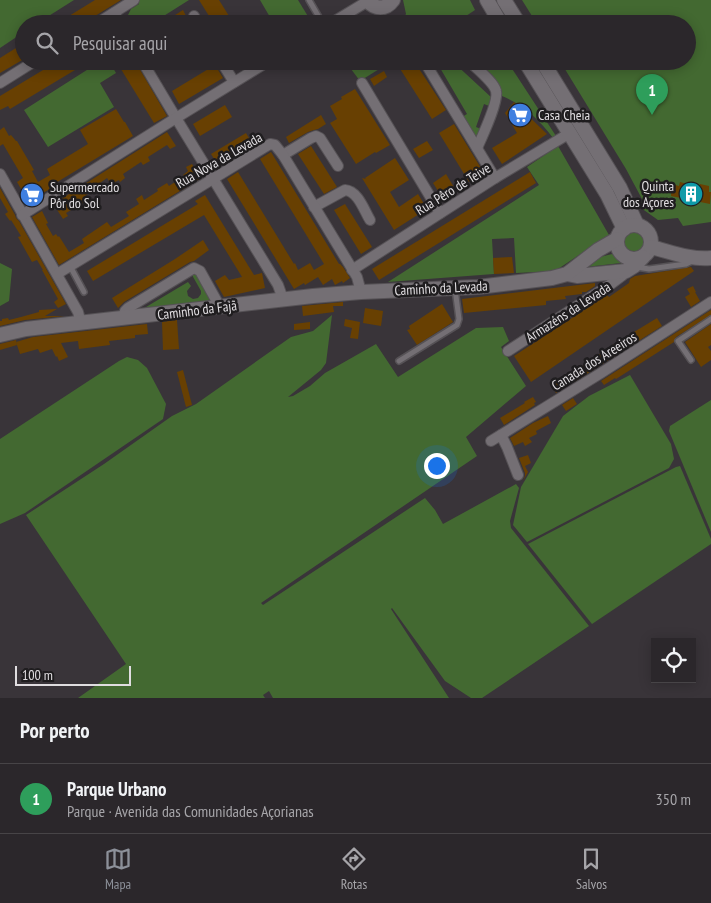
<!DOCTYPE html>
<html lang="pt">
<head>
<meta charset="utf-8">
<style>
	body { margin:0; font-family:"PT Sans Narrow",sans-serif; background:#373337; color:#f1f3f6 }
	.controls { position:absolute; right:15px; bottom:15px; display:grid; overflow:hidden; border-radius:0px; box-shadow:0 2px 12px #0003 }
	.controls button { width:45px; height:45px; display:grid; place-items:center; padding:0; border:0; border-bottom:1px solid #474447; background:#2b272b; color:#f1f3f6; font:25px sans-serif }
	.scale { position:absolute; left:15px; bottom:12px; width:116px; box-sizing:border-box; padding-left:5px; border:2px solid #e0dde0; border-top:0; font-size:14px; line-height:18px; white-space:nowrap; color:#e0dde0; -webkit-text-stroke:4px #1f1d1f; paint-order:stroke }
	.you { position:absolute; left:436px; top:465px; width:18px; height:18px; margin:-12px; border:4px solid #fff; border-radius:50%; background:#1a73e8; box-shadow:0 0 0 8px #1a73e833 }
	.badge { display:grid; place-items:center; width:32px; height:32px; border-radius:50%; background:#8c9099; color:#fff; font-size:16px; font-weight:700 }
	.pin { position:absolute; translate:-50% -41px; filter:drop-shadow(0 1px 2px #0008) }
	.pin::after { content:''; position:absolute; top:26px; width:18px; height:15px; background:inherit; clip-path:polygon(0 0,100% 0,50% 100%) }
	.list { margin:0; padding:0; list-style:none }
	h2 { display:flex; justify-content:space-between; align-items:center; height:65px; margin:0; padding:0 20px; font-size:21px }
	h2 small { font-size:16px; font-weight:400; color:#a6a5a9 }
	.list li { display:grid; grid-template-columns:32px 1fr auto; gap:15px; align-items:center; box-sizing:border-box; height:70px; padding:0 20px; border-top:1px solid #474447 }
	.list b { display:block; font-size:19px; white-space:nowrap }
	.list p { margin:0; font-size:16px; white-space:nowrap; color:#a6a5a9 }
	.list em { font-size:16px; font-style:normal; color:#a6a5a9 }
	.icon { flex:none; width:28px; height:28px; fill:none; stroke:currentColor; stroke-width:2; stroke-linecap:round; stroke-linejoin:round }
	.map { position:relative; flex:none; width:711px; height:698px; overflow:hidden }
	.search { position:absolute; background:#2b272b; box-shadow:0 2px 12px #0003; left:15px; right:15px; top:15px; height:55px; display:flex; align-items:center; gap:12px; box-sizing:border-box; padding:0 18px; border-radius:28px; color:#a6a5a9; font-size:19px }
	.sheet { height:135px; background:#2b272b }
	nav { display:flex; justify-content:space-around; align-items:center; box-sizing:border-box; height:70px; border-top:1px solid #474447; background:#2b272b; font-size:14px; color:#a6a5a9 }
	nav a { display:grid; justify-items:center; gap:2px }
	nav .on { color:#8c9099 }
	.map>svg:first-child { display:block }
	.green { fill:#436931 }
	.building { fill:#684002 }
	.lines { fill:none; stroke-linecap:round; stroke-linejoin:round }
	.lane-casing { stroke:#565256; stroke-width:8 }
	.street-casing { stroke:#565256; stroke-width:12 }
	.secondary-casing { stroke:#565256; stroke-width:16 }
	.lane { stroke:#746f74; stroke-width:5 }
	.street { stroke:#746f74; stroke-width:10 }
	.secondary { stroke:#746f74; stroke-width:14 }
	.labels { text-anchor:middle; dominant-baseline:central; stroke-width:5; stroke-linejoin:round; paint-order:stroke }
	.poi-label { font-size:14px; fill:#e0dde0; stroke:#1f1d1f; text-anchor:start }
	.street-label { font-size:14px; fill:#e0dde0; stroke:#1f1d1f }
</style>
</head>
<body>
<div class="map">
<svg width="711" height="698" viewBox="0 0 711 698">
	<rect width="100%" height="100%" fill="#393439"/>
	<!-- green -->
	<g class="green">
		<polygon points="0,0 74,0 36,24 24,24 24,32 0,48"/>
		<polygon points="137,0 189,0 151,24 128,24 126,19 131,9 139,4"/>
		<polygon points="260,0 298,0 309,18 310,22 306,24 274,24"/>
		<polygon points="403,0 470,0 475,10 454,24 395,24 403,19 406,14"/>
		<polygon points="522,0 711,0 711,222 683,226 678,218 658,220 641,208 642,199 626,169 560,61 687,61 687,24 537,24"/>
		<polygon points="101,61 109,61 116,73 100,83 114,107 48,147 24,110"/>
		<polygon points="345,61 392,61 360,81"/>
		<polygon points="436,61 452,61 492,98 489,106 484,104 476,127 481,129 477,139 462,117 467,114"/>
		<path d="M 481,61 L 507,61 L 556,136 L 553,138 C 539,119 523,105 502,96 L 497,84 L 485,73 L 489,69 Z"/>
		<polygon points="558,146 609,235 555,271 516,273 514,238 492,239 494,274 388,282 539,185 527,167"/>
		<circle cx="635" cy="243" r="11"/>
		<polygon points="612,254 620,257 623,264 622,267 619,268 621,263 586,267 584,273 582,268 600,257"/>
		<polygon points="0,263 12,269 9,301 0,306"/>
		<polygon points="194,274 197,274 214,302 141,310 188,282 191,286 187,291 188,296 193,299 198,298 201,294 201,291 192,275"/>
		<polygon points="332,315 326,363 321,370 288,397 293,396 310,386 325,373 376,344 398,377 476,328 503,327 509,341 501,347 526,386 466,437 477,456 261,603 263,605 425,498 435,510 443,524 516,484 519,488 510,521 511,528 589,626 482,698 471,698 445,681 392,608 391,609 449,698 273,698 269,691 263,695 265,698 78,698 126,664 26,515 104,464 172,416 196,404 291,337 313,331"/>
		<polygon points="127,357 138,360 147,368 166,404 163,419 25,513 0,524 0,439 119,361"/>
		<polygon points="630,375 671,444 674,459 669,468 527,542 513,525 521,487 563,416 589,396"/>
		<polygon points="711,400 711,532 669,431 670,426"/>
		<polygon points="680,466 711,539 711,544 592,624 528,544 676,467"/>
	</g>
	<!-- building -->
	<g class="building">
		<polygon points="95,0 121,0 82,24 56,24"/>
		<polygon points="199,0 219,0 234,24 214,24"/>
		<polygon points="183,10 190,24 161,24"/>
		<polygon points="24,43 24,59 0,73 0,58"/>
		<polygon points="58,61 90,61 10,109 8,106 0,110 0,96"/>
		<polygon points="116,61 135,61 167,116 154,123"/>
		<polygon points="401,61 414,61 446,110 432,119 397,64"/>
		<polygon points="215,65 223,78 179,104 172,91"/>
		<polygon points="384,71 387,77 374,86 370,79"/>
		<polygon points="355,89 390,145 376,153 375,152 356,164 330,123 337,119 330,106 342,99 341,97"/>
		<polygon points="514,102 547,134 502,164 492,148 517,133 505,113"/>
		<polygon points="225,105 232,117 200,136 193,124"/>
		<polygon points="116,109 124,122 125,122 133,136 49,187 50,189 28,201 17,182 23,178 3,144 0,146 0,130 4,127 9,136 11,135 16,141 17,141 34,170 32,171 38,182 50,175 47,169 88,144 80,130"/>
		<polygon points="321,115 326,124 318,129 314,130 308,132 289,143 286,137"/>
		<polygon points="454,124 484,173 469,182 439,133"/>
		<polygon points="167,132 176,146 170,149 167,145 148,157 150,161 143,165 141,162 123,174 125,178 120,182 119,180 111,184 107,178 97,185 98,187 85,196 88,200 66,213 68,216 63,219 54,205 59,201 58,201"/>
		<polygon points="246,133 253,145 218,165 211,154"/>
		<polygon points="427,141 433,150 419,158 413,149"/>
		<polygon points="311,146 337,187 324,194 298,154"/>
		<polygon points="271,152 339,264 340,264 343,267 350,278 343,283 342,281 335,285 332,279 323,285 318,277 305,285 304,283 294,289 227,179 238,172 294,264 295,263 298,270 310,263 314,270 324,264 260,159"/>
		<polygon points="395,158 409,180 390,192 399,207 418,194 427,209 394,230 362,178 366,179 365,178"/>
		<polygon points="192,164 201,178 59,265 32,217 42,211 48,223 46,224 53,236 56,234 58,237 59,236 69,252 84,243 82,239 107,222 111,227 129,216 126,212 139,204 136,199 142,195 144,200 158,191 157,189 167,183 169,186 184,176 183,175 188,171 186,167"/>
		<polygon points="530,172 536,183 379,280 372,269"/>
		<polygon points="446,174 455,189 442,197 433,183"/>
		<polygon points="680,182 699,187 700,184 709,186 709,192 711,192 710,204 671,196 672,184 679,186"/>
		<polygon points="0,188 15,215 16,218 19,221 66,304 58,308 54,302 58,299 42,270 43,270 37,260 32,262 18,237 21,236 11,220 10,221 5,214 8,212 0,198"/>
		<polygon points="205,195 254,275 262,273 265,288 224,297 215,281 225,275 229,280 242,277 204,215 93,281 87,271 198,204 195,201"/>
		<polygon points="345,204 372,247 361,254 334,210"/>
		<polygon points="203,240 209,250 194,261 190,262 124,302 118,308 112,298 175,259"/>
		<polygon points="512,257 514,273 494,274 493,258"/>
		<polygon points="691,267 694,271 531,382 514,356 607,295 609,297 629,283 630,279 635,276"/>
		<polygon points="595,283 595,286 586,292 582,292 582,294 565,296 566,299 546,301 546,305 464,313 462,299"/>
		<polygon points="693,286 696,292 695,292 700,301 691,307 685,297 690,294 687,289"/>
		<polygon points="343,302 343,306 333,306 334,312 303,316 302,306"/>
		<polygon points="442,304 453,322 417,345 407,330 410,329 409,326"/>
		<polygon points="365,308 383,311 381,326 363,323"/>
		<polygon points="57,309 45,316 65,316 25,320 0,326 0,321 2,321 2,319 8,318 9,320 21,317 39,312 39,310"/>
		<polygon points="711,310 711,315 676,337 674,342 616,379 615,378 604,385 601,381"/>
		<polygon points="657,318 662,326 574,382 569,374 596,358 595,357 611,347 611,346"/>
		<polygon points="345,319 360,322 358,339 350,338 352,328 344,326"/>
		<polygon points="177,320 179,349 163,350 162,322"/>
		<polygon points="310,322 310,329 294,330 294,324"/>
		<polygon points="147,324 148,334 135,335 135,338 109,341 110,345 79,349 78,341 61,343 68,357 59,361 57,356 56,357 52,349 40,353 38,349 20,354 16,342 33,337"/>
		<polygon points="711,324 711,345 708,347 711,351 711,360 701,367 685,342"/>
		<polygon points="16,340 17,345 0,350 0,344"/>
		<polygon points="183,370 192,405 186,407 177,372"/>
		<polygon points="558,380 563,388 556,393 551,384"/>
		<polygon points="533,397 536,402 534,403 535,405 504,425 500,418 525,403 524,402"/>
		<polygon points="573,398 577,404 566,411 562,405"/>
		<polygon points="548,416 551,423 536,431 537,434 529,438 532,442 525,446 523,442 514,446 510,438 533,423"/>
		<polygon points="528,455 531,463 525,466 528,472 523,481 525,476 525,473 519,458"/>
	</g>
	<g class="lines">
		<!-- lane casing -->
		<g class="lane-casing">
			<g id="lane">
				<polyline points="309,0 323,24"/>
				<polyline points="70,266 84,292"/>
				<polyline points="637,267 649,269 686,264 692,261"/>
				<polyline points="691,360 678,341 711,319"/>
				<polyline points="399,361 457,325 459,319 455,289"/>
			</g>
		</g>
		<!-- street casing -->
		<g class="street-casing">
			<g id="street">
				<polyline points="114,13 121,24"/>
				<polyline points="194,16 198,24"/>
				<polyline points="96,24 134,0"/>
				<polyline points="330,24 368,1"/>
				<polyline points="142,61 176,118 278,285 283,299"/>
				<polyline points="221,61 234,82"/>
				<polyline points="424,61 495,178"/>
				<path d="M 469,61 C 476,68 494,82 496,91 C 499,101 482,137 477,148"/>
				<polyline points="0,83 35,61"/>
				<polyline points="362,83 440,213"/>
				<polyline points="283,155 311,138 316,136 320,138 338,166"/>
				<polyline points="0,174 78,312 81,323"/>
				<path d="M 314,207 L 345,190 C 358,191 364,210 370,220"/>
				<polyline points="22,215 176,118 269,61"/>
				<polyline points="352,270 495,178 570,133"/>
				<polyline points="57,274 270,144 275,145 283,155 357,277 361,292"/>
				<polyline points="125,318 125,311 128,308 194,268 200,271 220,307"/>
				<polyline points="508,351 611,284 623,275 626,271"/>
				<polyline points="501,435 507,447 518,475"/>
				<polyline points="491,441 601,373 711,302"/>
			</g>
		</g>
		<!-- secondary casing -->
		<g class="secondary-casing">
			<g id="secondary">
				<path d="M 367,0 C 375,10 386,10 393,0"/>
				<polyline points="487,0 501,24"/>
				<polyline points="504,0 519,24"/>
				<polyline points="525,61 607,194 624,229"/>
				<polyline points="542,61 620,188 637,225"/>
				<circle cx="634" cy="242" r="17"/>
				<path d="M 651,247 C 671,252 690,260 711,258"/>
				<polyline points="567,274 577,276 626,271 634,266 643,257"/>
				<polyline points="0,335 26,329 313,296 361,292 478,287 552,278 567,274 598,250 617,239"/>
			</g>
		</g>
		<!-- lane -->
		<use href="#lane" class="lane"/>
		<!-- street -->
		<use href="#street" class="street"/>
		<!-- secondary -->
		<use href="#secondary" class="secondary"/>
	</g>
	<!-- icons -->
	<defs>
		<g id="supermarket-disc" transform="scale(1.25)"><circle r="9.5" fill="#3f7fe0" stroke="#1f1d1f"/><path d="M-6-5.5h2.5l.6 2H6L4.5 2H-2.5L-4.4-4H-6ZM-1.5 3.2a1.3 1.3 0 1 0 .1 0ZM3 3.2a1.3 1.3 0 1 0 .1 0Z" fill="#fff"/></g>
		<g id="building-disc" transform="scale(1.25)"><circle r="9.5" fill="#0f9aa8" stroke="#1f1d1f"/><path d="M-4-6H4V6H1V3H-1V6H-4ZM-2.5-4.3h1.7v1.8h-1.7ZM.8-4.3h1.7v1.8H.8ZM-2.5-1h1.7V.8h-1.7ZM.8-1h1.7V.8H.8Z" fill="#fff"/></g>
	</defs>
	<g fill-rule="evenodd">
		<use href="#supermarket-disc" x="520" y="115"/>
		<use href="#building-disc" x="691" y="194"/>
		<use href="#supermarket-disc" x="32" y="195"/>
	</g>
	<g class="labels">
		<!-- poi labels -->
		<g class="poi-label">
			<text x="538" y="115">Casa Cheia</text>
			<text x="674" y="186" text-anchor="end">Quinta<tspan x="674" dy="16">dos Açores</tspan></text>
			<text x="50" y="187">Supermercado<tspan x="50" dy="16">Pôr do Sol</tspan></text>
		</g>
		<!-- street labels -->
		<g class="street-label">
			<text transform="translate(219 160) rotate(-30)">Rua Nova da Levada</text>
			<text transform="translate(453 189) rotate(-32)">Rua Pêro de Teive</text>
			<text transform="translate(441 288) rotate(-3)">Caminho da Levada</text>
			<text transform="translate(197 310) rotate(-7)">Caminho da Fajã</text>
			<text transform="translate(568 312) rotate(-33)">Armazéns da Levada</text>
			<text transform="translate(594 361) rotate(-32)">Canada dos Areeiros</text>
		</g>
	</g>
</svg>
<div class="controls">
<button><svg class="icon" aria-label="locate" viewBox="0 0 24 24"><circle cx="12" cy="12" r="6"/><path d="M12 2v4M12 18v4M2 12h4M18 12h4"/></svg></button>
</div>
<div class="scale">100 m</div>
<div class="you"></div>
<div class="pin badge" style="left:652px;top:115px;background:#2e9e5b">1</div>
<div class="search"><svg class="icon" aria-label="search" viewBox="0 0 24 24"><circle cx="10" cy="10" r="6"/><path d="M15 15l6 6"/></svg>Pesquisar aqui</div>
</div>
<section class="sheet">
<h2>Por perto<small></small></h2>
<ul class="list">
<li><span class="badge" style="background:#2e9e5b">1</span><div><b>Parque Urbano</b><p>Parque · Avenida das Comunidades Açorianas</p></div><em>350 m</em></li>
</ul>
</section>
<nav>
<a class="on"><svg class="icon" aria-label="map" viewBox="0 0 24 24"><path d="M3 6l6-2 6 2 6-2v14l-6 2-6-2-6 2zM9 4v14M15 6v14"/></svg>Mapa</a>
<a><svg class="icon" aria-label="directions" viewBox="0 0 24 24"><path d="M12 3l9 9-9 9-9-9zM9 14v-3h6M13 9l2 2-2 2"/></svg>Rotas</a>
<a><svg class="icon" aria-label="saved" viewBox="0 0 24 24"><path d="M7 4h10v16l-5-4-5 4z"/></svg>Salvos</a>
</nav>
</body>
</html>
